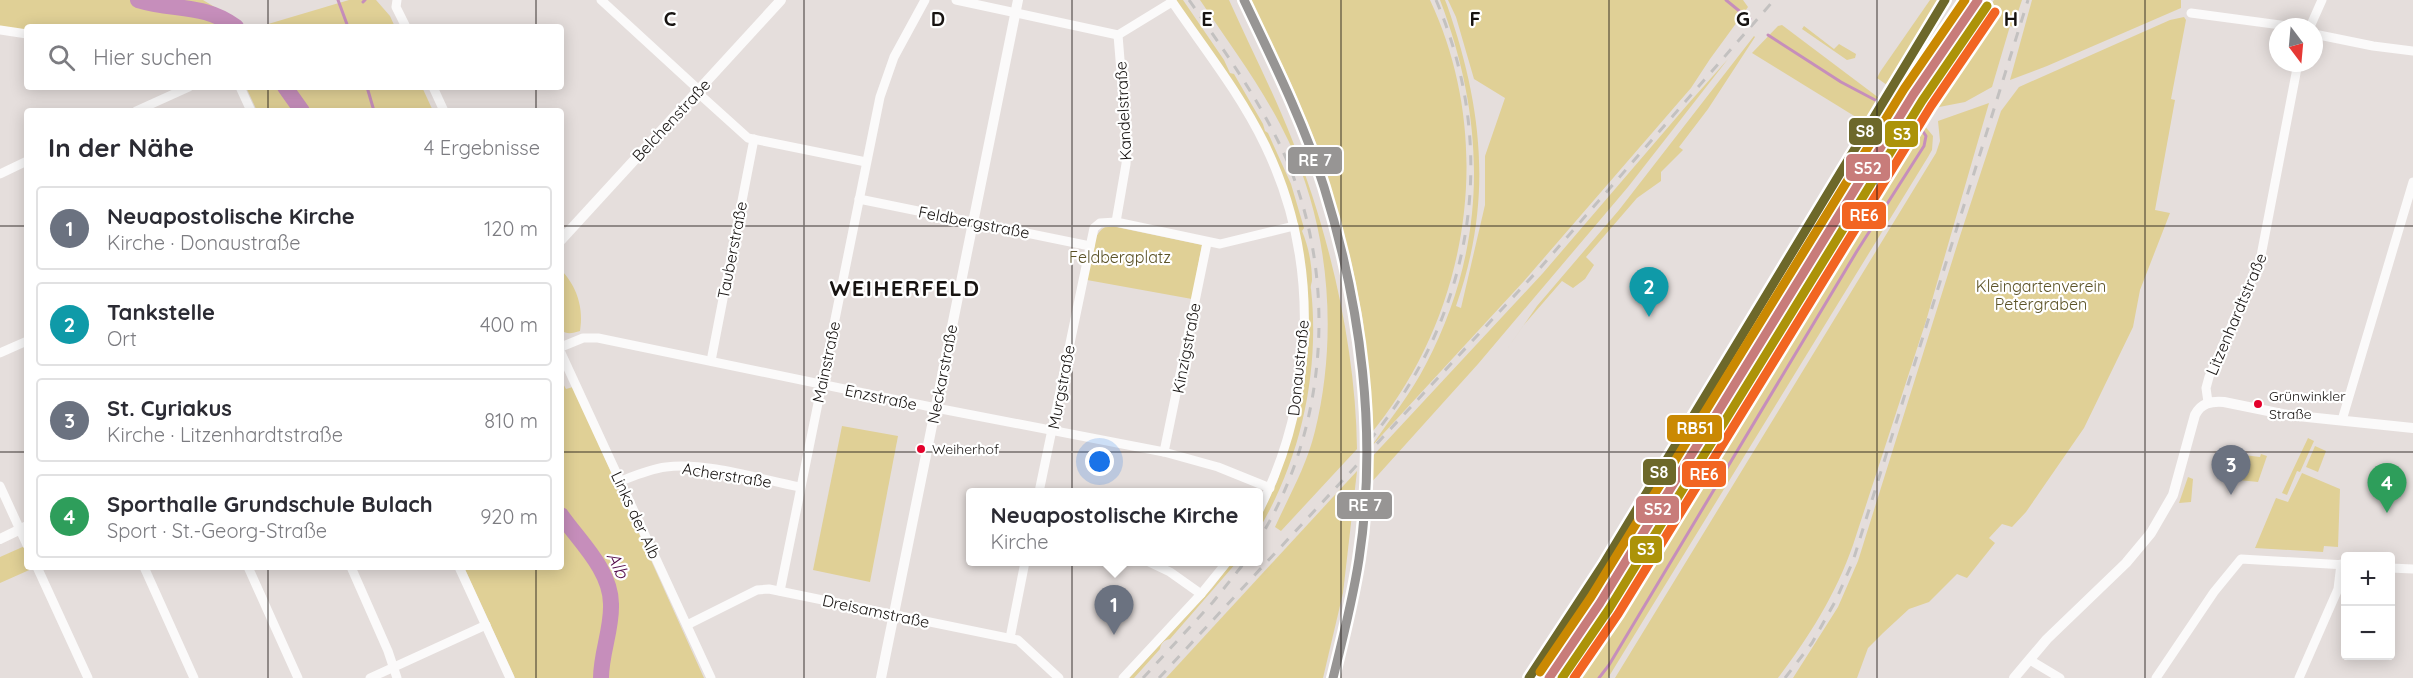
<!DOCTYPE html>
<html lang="de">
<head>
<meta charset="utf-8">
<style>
	body { margin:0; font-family:Quicksand,sans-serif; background:#f2f2f3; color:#2b2b33 }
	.controls { position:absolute; right:18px; bottom:18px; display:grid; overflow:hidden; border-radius:6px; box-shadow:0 3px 15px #0003 }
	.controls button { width:54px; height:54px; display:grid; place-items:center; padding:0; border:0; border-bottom:2px solid #e1e1e2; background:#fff; color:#2b2b33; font:30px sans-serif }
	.compass { position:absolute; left:2269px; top:18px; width:54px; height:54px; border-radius:50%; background:#fff; box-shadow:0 3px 15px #0003; rotate:164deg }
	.you { position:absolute; left:1100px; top:462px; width:21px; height:21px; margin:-15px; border:4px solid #fff; border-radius:50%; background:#1a73e8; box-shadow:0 0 0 9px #1a73e833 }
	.badge { display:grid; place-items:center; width:39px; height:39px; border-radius:50%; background:#5f5a58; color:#fff; font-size:20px; font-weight:700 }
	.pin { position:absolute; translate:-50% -50px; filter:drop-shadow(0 2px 3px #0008) }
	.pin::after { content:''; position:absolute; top:32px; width:21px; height:18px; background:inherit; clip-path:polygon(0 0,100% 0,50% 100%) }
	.popup { position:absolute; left:966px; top:488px; width:297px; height:78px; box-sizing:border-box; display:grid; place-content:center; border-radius:6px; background:#fff; filter:drop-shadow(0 2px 4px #0005); font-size:20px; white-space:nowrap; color:#7c7c81 }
	.popup b { font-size:22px; color:#2b2b33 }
	.popup::after { content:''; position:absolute; left:50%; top:100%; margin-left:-12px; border:12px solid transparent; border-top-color:#fff }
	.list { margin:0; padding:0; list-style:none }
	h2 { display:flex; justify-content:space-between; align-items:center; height:78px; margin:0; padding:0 24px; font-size:26px }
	h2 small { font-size:20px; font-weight:400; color:#7c7c81 }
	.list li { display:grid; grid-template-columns:39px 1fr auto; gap:18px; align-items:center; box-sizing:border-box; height:84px; margin:0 12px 12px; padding:0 12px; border:2px solid #e1e1e2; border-radius:6px }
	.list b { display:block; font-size:22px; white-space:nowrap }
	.list p { margin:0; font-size:20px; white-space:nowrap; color:#7c7c81 }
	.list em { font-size:20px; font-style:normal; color:#7c7c81 }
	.icon { flex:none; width:33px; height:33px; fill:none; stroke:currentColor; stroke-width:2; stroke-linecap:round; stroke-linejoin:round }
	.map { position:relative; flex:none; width:2413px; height:678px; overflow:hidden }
	.search { position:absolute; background:#fff; box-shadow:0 3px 15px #0003; left:24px; top:24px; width:540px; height:66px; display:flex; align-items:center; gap:15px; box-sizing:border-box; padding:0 21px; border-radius:6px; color:#7c7c81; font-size:22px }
	.panel { position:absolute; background:#fff; box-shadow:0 3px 15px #0003; left:24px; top:108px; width:540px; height:462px; border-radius:6px }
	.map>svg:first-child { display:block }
	.green { fill:#e0d096 }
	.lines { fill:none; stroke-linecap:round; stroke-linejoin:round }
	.stream { stroke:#c68ebb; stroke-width:3 }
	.river { stroke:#c68ebb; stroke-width:16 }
	.minor { stroke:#fbfafa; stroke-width:9 }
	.tertiary { stroke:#fbfafa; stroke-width:10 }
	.rail { stroke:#c3c1c0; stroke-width:3; stroke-dasharray:10 10; stroke-linecap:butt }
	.rail-1-casing { stroke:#fff; stroke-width:14 }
	.rail-2-casing { stroke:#fff; stroke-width:14 }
	.rail-3-casing { stroke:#fff; stroke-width:14 }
	.rail-4-casing { stroke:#fff; stroke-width:14 }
	.rail-5-casing { stroke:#fff; stroke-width:14 }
	.rail-6-casing { stroke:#fff; stroke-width:14 }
	.rail-1 { stroke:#c87c7a; stroke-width:9 }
	.rail-2 { stroke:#6d682a; stroke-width:9 }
	.rail-3 { stroke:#979594; stroke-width:9 }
	.rail-4 { stroke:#ac9309; stroke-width:9 }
	.rail-5 { stroke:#ca8903; stroke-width:9 }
	.rail-6 { stroke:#f26522; stroke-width:9 }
	.grid { fill:none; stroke:#171311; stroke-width:1.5; stroke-opacity:0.55 }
	.bus-dot { fill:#e4002b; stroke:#fff; stroke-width:2 }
	.labels { text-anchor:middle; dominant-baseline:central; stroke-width:4.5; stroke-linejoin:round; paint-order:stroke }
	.bus-label { font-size:14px; fill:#171311; stroke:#fff; text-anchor:start }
	.street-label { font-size:16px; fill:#171311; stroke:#fff }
	.park-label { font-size:16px; fill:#5b5227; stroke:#fff }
	.water-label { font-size:18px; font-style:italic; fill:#520b4b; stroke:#fff }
	.district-label { font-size:22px; font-weight:bold; letter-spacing:1.5px; fill:#171311; stroke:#fff }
	.grid-label { font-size:20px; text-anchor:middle; font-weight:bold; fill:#171311; stroke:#fff; stroke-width:4.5; stroke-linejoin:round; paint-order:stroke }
	.line-badge { stroke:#fff; stroke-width:2 }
	.badge-label { font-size:16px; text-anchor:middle; font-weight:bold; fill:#fff }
</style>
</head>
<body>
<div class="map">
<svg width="2413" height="678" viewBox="0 0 2413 678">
	<rect width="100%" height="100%" fill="#e5dedc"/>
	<!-- green -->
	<g class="green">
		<polygon points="0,0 203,0 248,27 27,27 27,30 0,26"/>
		<polygon points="349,0 376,0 390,16 395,27 258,27"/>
		<path d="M 1175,0 L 1183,0 L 1224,60 L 1230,73 L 1234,74 L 1263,124 L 1265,131 L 1268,133 L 1291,184 L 1304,228 L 1302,231 C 1308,245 1312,264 1312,280 C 1312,283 1310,286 1311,289 C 1320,371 1301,459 1258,531 L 1258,520 L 1277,482 L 1302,401 L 1308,348 L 1307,288 L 1276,162 Z"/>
		<path d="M 1200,0 L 1229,0 C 1250,47 1274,93 1293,142 C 1330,236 1356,349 1357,449 L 1281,531 L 1275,527 C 1289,496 1307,465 1315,431 C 1338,338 1330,229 1289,142 C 1265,91 1231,46 1200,0 Z"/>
		<path d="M 1251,0 L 1430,0 C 1497,143 1469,316 1369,436 L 1371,400 L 1363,321 L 1352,265 L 1336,206 L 1316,143 L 1289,79 Z"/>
		<path d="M 1440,0 L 1445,0 L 1447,5 C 1483,108 1493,201 1456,306 L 1461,308 L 1485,205 L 1485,156 L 1505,98 L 1474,79 L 1456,17 L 1448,0 L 1743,0 L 1748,7 L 1710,59 L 1691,88 L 1524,281 L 1371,447 C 1389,420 1411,394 1426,364 C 1488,246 1487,123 1440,0 Z"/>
		<polygon points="1930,0 1939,0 1887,85 1877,78 1880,72"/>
		<polygon points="1959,0 1970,0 1906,96 1901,93"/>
		<polygon points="1994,0 2022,0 2013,27 2010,26 1992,87 1965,102 1934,108 1925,102"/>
		<polygon points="2032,0 2181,0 2181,8 2047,66 2010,80"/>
		<polygon points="2184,17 2186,20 2171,99 2175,100 2155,210 2170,213 2140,290 2133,327 2084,428 2026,512 2012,527 2002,524 1989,538 1995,543 1967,578 1957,574 1929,602 1909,609 1883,633 1868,648 1857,678 1793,678 1838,607 1858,561 1959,239 2001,111 2019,87 2170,20"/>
		<polygon points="1782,25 1879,98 1864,122 1752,53 1778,26"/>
		<polygon points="1804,26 1834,49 1839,44 1856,54 1855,58 1847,60 1802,29"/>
		<polygon points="1754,36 1755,37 1708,109 1679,147 1683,150 1661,172 1661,181 1637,198 1586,257 1594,265 1585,279 1573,288 1562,281 1523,326 1505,352 1537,306 1619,210"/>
		<polygon points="1728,59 1628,187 1478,364 1369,485 1369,460 1543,273 1688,104"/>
		<polygon points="246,87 422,87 433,111 257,111"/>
		<path d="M 1989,103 L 1926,321 L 1853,545 C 1836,594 1809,637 1778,678 L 1615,678 L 1936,153 L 1940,141 L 1938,121 Z"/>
		<polygon points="1912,117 1920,120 1933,136 1932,150 1928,157 1608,678 1569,678 1584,659"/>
		<path d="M 1105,227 L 1116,227 L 1202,245 L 1192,299 L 1087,280 C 1090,263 1090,236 1105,227 Z"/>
		<path d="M 561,270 C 577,286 584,309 580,331 C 573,333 567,335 561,330 Z"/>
		<polygon points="561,380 566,389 573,387 704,678 515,678 464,567 561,567"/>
		<polygon points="842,426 898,436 870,582 813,570"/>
		<polygon points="2308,438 2314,441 2300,472 2297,471 2287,495 2282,493"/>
		<polygon points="2315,446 2326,451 2318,472 2306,467"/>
		<polygon points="2261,454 2267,456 2258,482 2229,479 2231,462 2243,464 2244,455 2260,457"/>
		<polygon points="1357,471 1343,593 1323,678 1166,678"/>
		<polygon points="2302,473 2340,489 2338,547 2324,546 2323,552 2255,548 2276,498 2288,502"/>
		<polygon points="2188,477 2193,479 2191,502 2179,503"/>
		<polygon points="27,545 27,567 36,567 0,583 0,557"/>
		<path d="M 1232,562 L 1237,562 L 1170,639 C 1164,640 1161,643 1160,649 L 1134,678 L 1129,678 L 1212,588 Z"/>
	</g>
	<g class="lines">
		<!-- stream -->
		<g class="stream">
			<polyline points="338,0 348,27"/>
			<polyline points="1726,0 1743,14"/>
			<polyline points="363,2 365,0"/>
			<polyline points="1748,18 1750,19"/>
			<polyline points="1768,35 1841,82 1877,101"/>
			<polyline points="367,87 374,111"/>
			<polyline points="1599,678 1609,665 1857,251 1924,146 1926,136 1920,127 1910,119"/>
		</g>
		<!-- river -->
		<g class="river">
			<path d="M 138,0 C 174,11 204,3 236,27"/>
			<polyline points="285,87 302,111"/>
			<path d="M 561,515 C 579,541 611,570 611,604 C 612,629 601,653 601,678"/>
		</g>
		<!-- minor -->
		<g class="minor">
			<polyline points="397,0 396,7 406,27"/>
			<polyline points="601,0 699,90"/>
			<polyline points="956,0 1118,35 1172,2"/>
			<path d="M 1171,0 C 1203,47 1240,93 1265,145 C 1321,261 1316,398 1258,512"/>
			<polyline points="2191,13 2295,27"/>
			<polyline points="2310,27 2322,0"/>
			<polyline points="0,30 27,34"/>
			<polyline points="2314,34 2373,46 2413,51"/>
			<polyline points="240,87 251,111"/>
			<polyline points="433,87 444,111"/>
			<polyline points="697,92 748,138 866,162"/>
			<polyline points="136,111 189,87"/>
			<polyline points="0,174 27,161"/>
			<polyline points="859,199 1090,246"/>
			<polyline points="1116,222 1126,164 1127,146 1118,35"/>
			<polyline points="561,347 583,338 598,338 936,408 1164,452 1218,467 1270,488"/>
			<polyline points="0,353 27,341"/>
			<polyline points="561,353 711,678"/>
			<polyline points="711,361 754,139"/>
			<polyline points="2208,402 2206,388 2209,377 2260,261 2298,63"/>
			<polyline points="2342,420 2413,182"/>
			<polyline points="1164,452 1207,243"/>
			<path d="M 621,481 C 636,475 650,469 666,467 C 707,462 759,479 800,487"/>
			<polyline points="0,486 27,545"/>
			<polyline points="1039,492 1094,228 1100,223 1116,222 1220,244 1294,226"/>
			<polyline points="1149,562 1170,572 1201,594"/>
			<polyline points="37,567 88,678"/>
			<polyline points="144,567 194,678"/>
			<polyline points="248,567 298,678"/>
			<polyline points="351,567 388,651 397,678"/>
			<polyline points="459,567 510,678"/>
			<polyline points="2390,568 2413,569"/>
			<polyline points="780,591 880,97 894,57 925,0"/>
			<polyline points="687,625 757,590 769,589 1018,640 1059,678"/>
			<polyline points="1010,638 1025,562"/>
			<polyline points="2030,660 2060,678"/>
			<polyline points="370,678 486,625"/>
			<polyline points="1123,678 1201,594 1227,562"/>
			<polyline points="2156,678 2214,592 2241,559 2346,565"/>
			<polyline points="2299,678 2338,589 2341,564"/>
		</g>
		<!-- tertiary -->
		<g class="tertiary">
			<polyline points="561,240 781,0"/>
			<polyline points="0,539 27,526"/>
			<polyline points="881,678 1018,0"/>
			<path d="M 2014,678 L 2047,639 L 2126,563 L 2151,533 L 2173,495 L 2195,415 C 2201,403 2211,401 2224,402 L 2288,415 L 2413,428"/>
		</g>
		<!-- rail -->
		<g class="rail">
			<path d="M 1189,0 C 1221,46 1254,92 1279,143 C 1339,266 1331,425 1258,541"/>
			<path d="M 1369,441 C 1473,316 1501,151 1436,0"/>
			<polyline points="1143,678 1213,602 1245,562"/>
			<polyline points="1159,678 1541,267 1774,0"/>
			<polyline points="1785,678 1812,643 1836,600 1853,561 2028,0"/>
		</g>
		<!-- rail-1 casing -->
		<g class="rail-1-casing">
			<polyline id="rail-1" points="1549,678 1600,603 1913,95 1978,0"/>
		</g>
		<!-- rail-2 casing -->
		<g class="rail-2-casing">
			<polyline id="rail-2" points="1529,678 1603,565 1945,0"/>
		</g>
		<!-- rail-3 casing -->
		<g class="rail-3-casing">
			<path id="rail-3" d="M 1244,0 C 1273,61 1304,123 1324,187 C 1361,306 1378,435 1359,559 C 1353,599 1343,638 1333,678"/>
		</g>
		<!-- rail-4 casing -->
		<g class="rail-4-casing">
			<polyline id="rail-4" points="1562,678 1609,609 1922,101 1987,6"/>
		</g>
		<!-- rail-5 casing -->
		<g class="rail-5-casing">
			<polyline id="rail-5" points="1540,672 1591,597 1904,89 1965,0"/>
		</g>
		<!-- rail-6 casing -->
		<g class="rail-6-casing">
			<polyline id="rail-6" points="1574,678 1618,614 1931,106 1995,12"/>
		</g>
		<!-- rail-1 -->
		<use href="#rail-1" class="rail-1"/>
		<!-- rail-2 -->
		<use href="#rail-2" class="rail-2"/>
		<!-- rail-3 -->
		<use href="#rail-3" class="rail-3"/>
		<!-- rail-4 -->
		<use href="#rail-4" class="rail-4"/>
		<!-- rail-5 -->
		<use href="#rail-5" class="rail-5"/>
		<!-- rail-6 -->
		<use href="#rail-6" class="rail-6"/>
	</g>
	<!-- grid -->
	<path class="grid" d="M 268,0 L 268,27M 536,0 L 536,27M 804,0 L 804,678M 1072,0 L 1072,678M 1341,0 L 1341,678M 1609,0 L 1609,678M 1877,0 L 1877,678M 2145,0 L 2145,678M 268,87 L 268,111M 536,87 L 536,111M 0,226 L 27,226M 561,226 L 2413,226M 0,452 L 27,452M 561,452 L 2413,452M 268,567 L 268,678M 536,567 L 536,678"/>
	<!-- markers -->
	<g class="bus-dot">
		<circle cx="2258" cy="404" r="5"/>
		<circle cx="921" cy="449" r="5"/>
	</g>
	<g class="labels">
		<!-- bus labels -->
		<g class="bus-label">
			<text x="2269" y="396">Grünwinkler<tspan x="2269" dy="18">Straße</tspan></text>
			<text x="932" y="449">Weiherhof</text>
		</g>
		<!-- street labels -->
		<g class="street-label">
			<text transform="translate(1123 111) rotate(-93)">Kandelstraße</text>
			<text transform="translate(671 120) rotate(-47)">Belchenstraße</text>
			<text transform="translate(974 222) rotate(11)">Feldbergstraße</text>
			<text transform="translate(732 250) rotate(-79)">Tauberstraße</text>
			<text transform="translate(2236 314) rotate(-67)">Litzenhardtstraße</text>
			<text transform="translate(1186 348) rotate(-79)">Kinzigstraße</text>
			<text transform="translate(826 362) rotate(-78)">Mainstraße</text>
			<text transform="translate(1298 368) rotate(-84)">Donaustraße</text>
			<text transform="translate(942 374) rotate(-79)">Neckarstraße</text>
			<text transform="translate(1061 387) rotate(-79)">Murgstraße</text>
			<text transform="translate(881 397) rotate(12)">Enzstraße</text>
			<text transform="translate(727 475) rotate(9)">Acherstraße</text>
			<text transform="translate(636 515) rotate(65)">Links der Alb</text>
			<text transform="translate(876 611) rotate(12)">Dreisamstraße</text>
		</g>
		<!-- park labels -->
		<g class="park-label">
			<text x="1120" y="257">Feldbergplatz</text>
			<text x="2041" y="286">Kleingartenverein<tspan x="2041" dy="18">Petergraben</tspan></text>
		</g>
		<!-- water labels -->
		<g class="water-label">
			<text transform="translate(618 565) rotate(64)">Alb</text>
		</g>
		<!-- district labels -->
		<g class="district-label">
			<text x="905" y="288">WEIHERFELD</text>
		</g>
	</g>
	<g class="grid-label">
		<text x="670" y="26">C</text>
		<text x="938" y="26">D</text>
		<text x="1207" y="26">E</text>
		<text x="1475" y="26">F</text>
		<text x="1743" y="26">G</text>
		<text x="2011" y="26">H</text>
	</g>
	<g class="line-badge">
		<rect x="1848" y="117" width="35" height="29" rx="6" fill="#6d682a"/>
		<rect x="1884" y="120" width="35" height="28" rx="6" fill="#ac9309"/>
		<rect x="1287" y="146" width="56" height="29" rx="6" fill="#979594"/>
		<rect x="1845" y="153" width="46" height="29" rx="6" fill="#c87c7a"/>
		<rect x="1841" y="201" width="46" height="29" rx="6" fill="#f26522"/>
		<rect x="1666" y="414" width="57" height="29" rx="6" fill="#ca8903"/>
		<rect x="1642" y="458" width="35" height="28" rx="6" fill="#6d682a"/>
		<rect x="1681" y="460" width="46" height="28" rx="6" fill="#f26522"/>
		<rect x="1336" y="491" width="57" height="29" rx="6" fill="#979594"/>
		<rect x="1635" y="495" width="45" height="29" rx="6" fill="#c87c7a"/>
		<rect x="1629" y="535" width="34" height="29" rx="6" fill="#ac9309"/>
	</g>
	<g class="badge-label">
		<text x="1865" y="137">S8</text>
		<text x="1902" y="140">S3</text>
		<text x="1315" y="166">RE 7</text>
		<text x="1868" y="174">S52</text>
		<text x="1864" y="221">RE6</text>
		<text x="1695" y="434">RB51</text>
		<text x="1659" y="478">S8</text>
		<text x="1704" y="480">RE6</text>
		<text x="1365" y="511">RE 7</text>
		<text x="1658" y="515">S52</text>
		<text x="1646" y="555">S3</text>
	</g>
</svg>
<div class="controls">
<button>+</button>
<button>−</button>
</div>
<svg class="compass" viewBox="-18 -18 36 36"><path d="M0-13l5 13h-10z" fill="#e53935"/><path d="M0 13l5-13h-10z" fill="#7c7c81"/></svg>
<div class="you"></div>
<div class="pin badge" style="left:1114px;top:635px;background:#6b7280">1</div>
<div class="popup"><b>Neuapostolische Kirche</b>Kirche</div>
<div class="pin badge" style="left:1649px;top:317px;background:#0f9aa8">2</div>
<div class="pin badge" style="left:2231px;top:495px;background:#6b7280">3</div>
<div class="pin badge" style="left:2387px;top:513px;background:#2e9e5b">4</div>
<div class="search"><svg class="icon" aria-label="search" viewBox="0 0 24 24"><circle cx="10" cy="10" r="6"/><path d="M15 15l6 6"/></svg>Hier suchen</div>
<section class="panel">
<h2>In der Nähe<small>4 Ergebnisse</small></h2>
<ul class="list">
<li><span class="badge" style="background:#6b7280">1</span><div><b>Neuapostolische Kirche</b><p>Kirche · Donaustraße</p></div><em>120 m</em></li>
<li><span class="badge" style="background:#0f9aa8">2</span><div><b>Tankstelle</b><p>Ort</p></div><em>400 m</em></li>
<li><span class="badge" style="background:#6b7280">3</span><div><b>St. Cyriakus</b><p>Kirche · Litzenhardtstraße</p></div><em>810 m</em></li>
<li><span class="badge" style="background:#2e9e5b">4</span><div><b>Sporthalle Grundschule Bulach</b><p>Sport · St.-Georg-Straße</p></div><em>920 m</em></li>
</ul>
</section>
</div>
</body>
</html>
